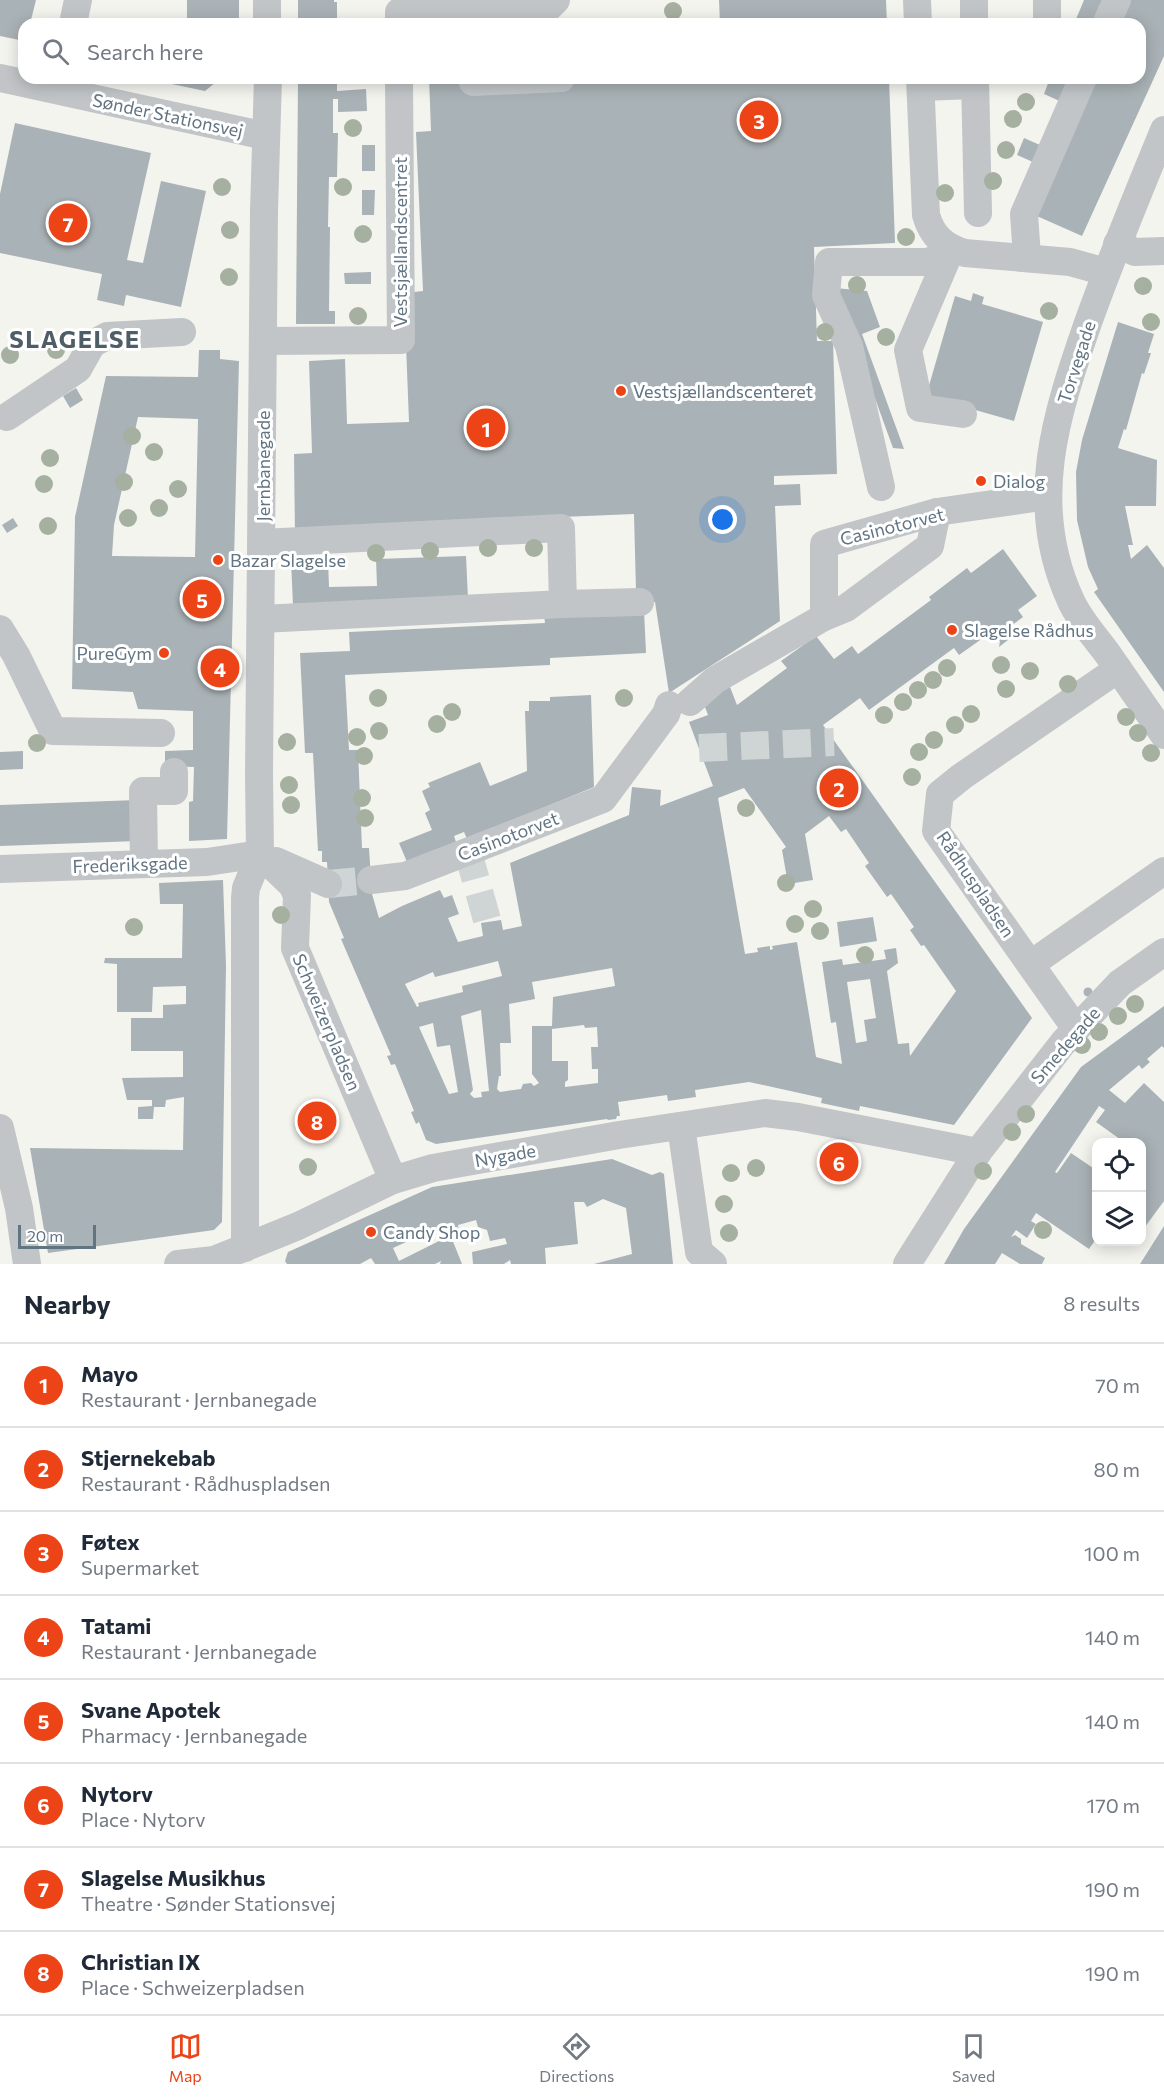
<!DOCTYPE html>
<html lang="en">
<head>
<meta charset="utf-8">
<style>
	body { margin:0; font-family:Commissioner,sans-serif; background:#f6f6f7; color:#1f2937 }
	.controls { position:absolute; right:18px; bottom:18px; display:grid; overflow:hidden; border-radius:12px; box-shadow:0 3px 15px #0003 }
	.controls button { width:54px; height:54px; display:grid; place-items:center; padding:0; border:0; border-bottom:2px solid #e0e1e3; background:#fff; color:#1f2937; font:30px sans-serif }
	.scale { position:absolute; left:18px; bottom:15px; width:78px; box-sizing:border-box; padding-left:6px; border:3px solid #617482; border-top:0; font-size:16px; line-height:21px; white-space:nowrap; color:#617482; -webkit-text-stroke:4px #fff; paint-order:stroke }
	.you { position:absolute; left:723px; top:520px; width:21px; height:21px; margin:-15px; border:4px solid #fff; border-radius:50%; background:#1a73e8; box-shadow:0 0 0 9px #1a73e833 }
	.badge { display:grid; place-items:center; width:39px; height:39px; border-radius:50%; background:#ec4317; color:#fff; font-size:20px; font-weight:700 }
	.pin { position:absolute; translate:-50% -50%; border:3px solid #fff; box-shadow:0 2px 6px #0006 }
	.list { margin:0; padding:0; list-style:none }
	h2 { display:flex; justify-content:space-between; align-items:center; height:78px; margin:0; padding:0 24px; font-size:26px }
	h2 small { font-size:20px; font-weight:400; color:#747a83 }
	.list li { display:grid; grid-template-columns:39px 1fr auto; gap:18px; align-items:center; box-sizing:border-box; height:84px; padding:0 24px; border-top:2px solid #e0e1e3 }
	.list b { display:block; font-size:22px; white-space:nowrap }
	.list p { margin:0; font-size:20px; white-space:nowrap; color:#747a83 }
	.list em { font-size:20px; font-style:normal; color:#747a83 }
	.icon { flex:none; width:33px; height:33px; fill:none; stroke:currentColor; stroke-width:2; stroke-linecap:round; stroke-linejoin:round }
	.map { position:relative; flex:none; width:1164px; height:1264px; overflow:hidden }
	.search { position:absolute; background:#fff; box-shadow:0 3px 15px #0003; left:18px; right:18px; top:18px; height:66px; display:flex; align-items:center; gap:15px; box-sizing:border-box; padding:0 21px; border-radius:18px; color:#747a83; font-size:22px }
	.sheet { height:750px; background:#fff }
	nav { display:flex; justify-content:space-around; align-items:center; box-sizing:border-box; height:84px; border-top:2px solid #e0e1e3; background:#fff; font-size:16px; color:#747a83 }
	nav a { display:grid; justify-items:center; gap:3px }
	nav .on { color:#ec4317 }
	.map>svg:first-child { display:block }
	.building { fill:#a9b2b6; fill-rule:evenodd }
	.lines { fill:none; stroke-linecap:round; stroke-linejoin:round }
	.minor-tunnel { stroke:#cfd4d4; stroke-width:28; stroke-dasharray:28 14; stroke-linecap:butt }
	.minor { stroke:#c1c5c8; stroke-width:28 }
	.tree { fill:#a6b0a0 }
	.poi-dot { fill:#ec4317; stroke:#fff; stroke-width:2 }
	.labels { text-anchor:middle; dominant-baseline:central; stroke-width:6; stroke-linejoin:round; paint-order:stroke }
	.street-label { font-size:18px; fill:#617482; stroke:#fff }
	.poi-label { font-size:18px; fill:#617482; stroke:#fff; text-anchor:start }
	.district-label { font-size:24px; font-weight:bold; letter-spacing:1.5px; fill:#4f5d67; stroke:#fff }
</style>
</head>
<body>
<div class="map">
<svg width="1164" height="1264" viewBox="0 0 1164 1264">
	<rect width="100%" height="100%" fill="#f4f4ef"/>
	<!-- building -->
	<g class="building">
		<polygon points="0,0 36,0 30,24 24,24 24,41 0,36"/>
		<rect x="187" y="0" width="52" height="24"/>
		<polygon points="298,0 334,0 334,2 337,2 337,19 345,19 345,24 298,24"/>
		<polygon points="719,0 886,0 887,24 720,24"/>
		<polygon points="1084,0 1108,0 1098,24 1074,24"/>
		<polygon points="1127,0 1164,0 1164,56 1082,236 1030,213 1091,78 1140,78 1140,24 1116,24"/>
		<polygon points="163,78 221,78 205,91 162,82"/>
		<polygon points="298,78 337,78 337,91 366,89 367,111 338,112 338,99 333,99 333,133 338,133 337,177 329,177 328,227 330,227 329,311 335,311 335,324 296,324"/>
		<polygon points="429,78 889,78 895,243 814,247 817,341 833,341 837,474 774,476 774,485 800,484 801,505 775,506 780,621 669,693 655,602 644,603 636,591 634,514 327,527 295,537 294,454 312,453 309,361 345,359 347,424 409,422 404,293 423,291 416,132 431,131"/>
		<polygon points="1050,78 1074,78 1064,103 1044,94"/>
		<polygon points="15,123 151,153 127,260 143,263 161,181 206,191 181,307 126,295 124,306 97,300 102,274 0,253 0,194"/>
		<polygon points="1024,138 1040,145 1033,162 1017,155"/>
		<rect x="362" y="145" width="13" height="26"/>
		<polygon points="362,190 375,190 374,215 362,215"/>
		<polygon points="371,272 371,284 345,284 344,273"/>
		<polygon points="835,288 867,291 880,327 862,334 904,449 893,448"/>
		<polygon points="973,293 984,297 982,304 1043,322 1014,421 926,396 955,296 971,301"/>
		<polygon points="1118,322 1154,334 1148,353 1151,353 1144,374 1142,373 1126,430 1124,429 1118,448 1157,460 1156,506 1125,506 1133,545 1128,545 1131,559 1147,545 1164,568 1164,692 1094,592 1098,589 1088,567 1077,520 1076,472 1082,440"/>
		<path d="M 199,350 L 220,350 L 220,359 L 239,361 L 227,839 L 189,841 L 189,802 L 193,801 L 194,767 L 165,766 L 165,751 L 193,750 L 193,711 L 138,709 L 133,692 L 72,689 L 75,517 L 106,376 L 198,377 ZM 138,417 L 198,419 L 195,557 L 112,556 L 114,525 Z"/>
		<polygon points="76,388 83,400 70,408 63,396"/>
		<polygon points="13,518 18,526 7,533 2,525"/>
		<path d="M 1003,549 L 1037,596 L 1018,610 L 1023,617 L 1011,626 L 1017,633 L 999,647 L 1000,641 L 983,638 L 959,655 L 954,648 L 869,710 L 860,698 L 823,725 L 1032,1018 L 954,1125 L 860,1106 L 859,1111 L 821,1103 L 822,1098 L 749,1082 L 695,1090 L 696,1097 L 668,1101 L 667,1095 L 618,1102 L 620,1116 L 617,1116 L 616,1119 L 608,1120 L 607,1119 L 436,1144 L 426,1140 L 419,1122 L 416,1124 L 411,1112 L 414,1111 L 395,1064 L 391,1065 L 387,1056 L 391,1055 L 341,939 L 344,938 L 329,902 L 327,862 L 322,862 L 322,851 L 318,851 L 313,753 L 305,753 L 300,653 L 350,651 L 349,632 L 545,623 L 544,615 L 644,610 L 646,653 L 550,658 L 550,665 L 345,675 L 349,750 L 358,750 L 362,848 L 369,848 L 372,894 L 379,918 L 402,906 L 440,890 L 444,898 L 452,895 L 459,914 L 448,918 L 458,942 L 483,936 L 481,923 L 501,920 L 503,930 L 522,926 L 510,863 L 629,815 L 632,787 L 661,790 L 660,806 L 713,786 L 689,722 L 708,715 L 702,699 L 730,687 L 737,705 L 787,668 L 781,661 L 816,636 L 834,659 L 852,646 L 858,654 L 931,600 L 929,597 L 967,568 L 971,573 ZM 744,788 L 786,847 L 782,850 L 788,884 L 813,880 L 805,834 L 829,816 L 841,832 L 846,829 L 869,863 L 865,866 L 887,897 L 891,894 L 914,927 L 910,930 L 921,946 L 924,945 L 956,991 L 910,1056 L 909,1043 L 898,1044 L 887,971 L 898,963 L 896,948 L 884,950 L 886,959 L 843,965 L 842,959 L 822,962 L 831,1023 L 836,1022 L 842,1064 L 816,1057 L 797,942 L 772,946 L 773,949 L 770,950 L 770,946 L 757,948 L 758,952 L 745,954 L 718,798 ZM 498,961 L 502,976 L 462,986 L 463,992 L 418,1003 L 419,1006 L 417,1007 L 405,984 L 433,972 L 435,977 ZM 612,968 L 615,986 L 553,997 L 552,1026 L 532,1026 L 532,1074 L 539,1083 L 534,1086 L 531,1083 L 523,1084 L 521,1089 L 500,1092 L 497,1089 L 499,1076 L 501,1076 L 500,1043 L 511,1043 L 509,1004 L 535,999 L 532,982 ZM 870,979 L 876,1018 L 864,1020 L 867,1041 L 856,1043 L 847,982 ZM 481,1010 L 489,1091 L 481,1092 L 482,1097 L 474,1098 L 470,1094 L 473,1090 L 461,1016 ZM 433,1023 L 437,1047 L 450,1045 L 458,1092 L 449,1094 L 419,1027 ZM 584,1025 L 585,1028 L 597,1027 L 598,1047 L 591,1047 L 592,1069 L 598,1069 L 598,1083 L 565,1087 L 565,1082 L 568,1080 L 568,1061 L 552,1061 L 552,1029 Z"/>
		<polygon points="466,556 468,599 293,605 291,561 328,560 329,587 377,586 376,559"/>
		<polygon points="591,695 594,787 467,839 464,832 454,836 456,842 407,862 399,843 432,830 425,813 430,810 422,791 430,787 428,783 480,762 490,786 527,771 525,711 529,711 529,701 550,701 550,697"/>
		<polygon points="23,751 23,769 0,770 0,752"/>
		<polygon points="137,800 138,841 0,846 0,805"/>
		<polygon points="223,880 226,965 222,1222 214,1230 48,1253 30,1148 183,1150 184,1097 166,1100 165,1107 154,1107 153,1119 138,1119 138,1107 152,1106 152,1100 127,1100 122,1078 183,1077 183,1051 131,1051 131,1018 163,1018 163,1005 186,1004 186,986 153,987 152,1012 117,1012 117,964 104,963 105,958 182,958 183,904 160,904 159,883"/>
		<polygon points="873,917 877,941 840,947 837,922"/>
		<circle cx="1088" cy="992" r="4.5"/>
		<polygon points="1164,1006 1164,1048 1162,1046 1147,1059 1150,1062 1142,1069 1139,1065 1109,1090 1125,1103 1144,1083 1164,1102 1164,1201 1142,1231 1142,1164 1145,1159 1142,1156 1142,1142 1124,1142 1096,1122 1105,1110 1099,1106 1055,1172 1057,1173 1071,1153 1096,1170 1096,1239 1089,1249 1036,1213 1031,1221 1036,1224 1027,1238 1016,1230 1011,1237 1015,1235 1021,1239 1021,1244 1045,1258 1042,1264 1020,1264 1002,1253 995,1264 944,1264 964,1229 1081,1067"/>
		<path d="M 612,1159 L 652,1175 L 660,1172 L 664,1174 L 673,1264 L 594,1264 L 632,1254 L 626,1208 L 603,1199 L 587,1207 L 584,1202 L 574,1202 L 578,1244 L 545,1248 L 546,1264 L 511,1264 L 510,1260 L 504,1264 L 473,1264 L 472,1252 L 507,1244 L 505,1238 L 490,1241 L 487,1230 L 478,1227 L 476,1220 L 458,1225 L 459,1232 L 450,1234 L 462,1264 L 440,1264 L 441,1261 L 435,1264 L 375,1264 L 371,1258 L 360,1264 L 287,1264 L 285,1261 L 288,1252 L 432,1187 ZM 437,1228 L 443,1239 L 399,1261 L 393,1248 Z"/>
		<polygon points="1164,1226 1164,1264 1140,1264"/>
	</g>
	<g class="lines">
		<!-- minor-tunnel -->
		<g class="minor-tunnel">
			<polyline points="699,748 834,742"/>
			<polyline points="468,852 489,927"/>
			<polyline points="328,884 371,880"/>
		</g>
		<!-- minor -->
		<g class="minor">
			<polyline points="267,0 267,24"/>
			<polyline points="917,0 918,24"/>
			<polyline points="974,0 974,24"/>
			<polyline points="1047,0 1047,24"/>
			<polyline points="73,24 78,0"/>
			<polyline points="399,24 399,12 547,9 556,0"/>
			<polyline points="1106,24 1117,0"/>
			<polyline points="0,78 266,136"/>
			<path d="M 920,78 L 926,215 C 932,236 944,247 965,253 L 1070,262 L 1106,272"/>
			<polyline points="975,78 978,213"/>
			<polyline points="473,82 561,78"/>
			<polyline points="921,87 975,85"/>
			<path d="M 1164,130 C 1138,193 1112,256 1089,320 C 1056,414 1026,504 1071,601 C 1079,619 1095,637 1107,653 C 1126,680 1145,708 1164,735"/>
			<polyline points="1117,244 1135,252 1164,251"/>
			<polyline points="951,249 908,350 920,408 963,414"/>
			<polyline points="1027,257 1024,214 1083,78"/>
			<polyline points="263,341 401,340 399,78"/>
			<polyline points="7,417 78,369 92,344 107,336 182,332"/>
			<polyline points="881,487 849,346 826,295 829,262 927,262 948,255"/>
			<polyline points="563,604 640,602"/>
			<polyline points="824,617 846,608 930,546 937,512"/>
			<polyline points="261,619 563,604 561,528 262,543"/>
			<polyline points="0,629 16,655 53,731 161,733"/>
			<polyline points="690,702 715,680 824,617 824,544 937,512 1048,496"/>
			<polyline points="260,854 292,885 297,895 295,948 393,1180"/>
			<polyline points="276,861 328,884"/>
			<polyline points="144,863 143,791 174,791 174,772"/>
			<polyline points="0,869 207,862 260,854"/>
			<polyline points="371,880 405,876 603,799 666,714 669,705"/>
			<polyline points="1031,964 1164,871"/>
			<polyline points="1076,1029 936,831 940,794 961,777 1118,669"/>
			<polyline points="681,1126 699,1252 713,1264"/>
			<polyline points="0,1128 19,1208 27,1264"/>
			<polyline points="245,1248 245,898 246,888 260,854 259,775 264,211 268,78"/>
			<polyline points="178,1264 214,1260 298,1226 393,1180 433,1168 619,1135 765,1113 798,1117 978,1152"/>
			<polyline points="907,1264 978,1152 1063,1043 1120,983 1164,952"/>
		</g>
	</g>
	<!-- trees -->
	<g class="tree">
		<circle cx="673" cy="11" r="9"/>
		<circle cx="1026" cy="102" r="9"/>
		<circle cx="1013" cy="119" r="9"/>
		<circle cx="353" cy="128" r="9"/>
		<circle cx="1006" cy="150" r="9"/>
		<circle cx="993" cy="181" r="9"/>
		<circle cx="222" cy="187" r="9"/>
		<circle cx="343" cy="187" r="9"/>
		<circle cx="945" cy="193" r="9"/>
		<circle cx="230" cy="230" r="9"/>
		<circle cx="363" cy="234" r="9"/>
		<circle cx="906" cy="237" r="9"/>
		<circle cx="229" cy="277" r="9"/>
		<circle cx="857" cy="285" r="9"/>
		<circle cx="1143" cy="286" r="9"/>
		<circle cx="1049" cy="311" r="9"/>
		<circle cx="358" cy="316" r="9"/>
		<circle cx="1151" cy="322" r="9"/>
		<circle cx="825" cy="332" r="9"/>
		<circle cx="886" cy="337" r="9"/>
		<circle cx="56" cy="350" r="9"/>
		<circle cx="10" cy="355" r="9"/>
		<circle cx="132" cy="436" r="9"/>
		<circle cx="154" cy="452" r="9"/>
		<circle cx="50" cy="458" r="9"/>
		<circle cx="124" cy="482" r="9"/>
		<circle cx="44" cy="484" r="9"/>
		<circle cx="178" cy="489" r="9"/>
		<circle cx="159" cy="508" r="9"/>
		<circle cx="128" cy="518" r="9"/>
		<circle cx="48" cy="526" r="9"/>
		<circle cx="488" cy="548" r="9"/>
		<circle cx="534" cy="548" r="9"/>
		<circle cx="430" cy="551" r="9"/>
		<circle cx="376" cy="553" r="9"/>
		<circle cx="1001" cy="665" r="9"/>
		<circle cx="947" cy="668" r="9"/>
		<circle cx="1030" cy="671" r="9"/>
		<circle cx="933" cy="680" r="9"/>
		<circle cx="1068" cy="684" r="9"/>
		<circle cx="1006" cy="689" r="9"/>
		<circle cx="918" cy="690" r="9"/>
		<circle cx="378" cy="698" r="9"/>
		<circle cx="624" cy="698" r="9"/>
		<circle cx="903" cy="702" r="9"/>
		<circle cx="452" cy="712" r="9"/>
		<circle cx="971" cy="714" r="9"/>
		<circle cx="884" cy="715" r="9"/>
		<circle cx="1126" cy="717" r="9"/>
		<circle cx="437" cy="724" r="9"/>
		<circle cx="955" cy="725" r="9"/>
		<circle cx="379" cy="731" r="9"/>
		<circle cx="1138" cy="733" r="9"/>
		<circle cx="357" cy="737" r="9"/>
		<circle cx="934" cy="740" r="9"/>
		<circle cx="287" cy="742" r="9"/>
		<circle cx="37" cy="743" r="9"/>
		<circle cx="919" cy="752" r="9"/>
		<circle cx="1151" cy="753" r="9"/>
		<circle cx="364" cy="756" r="9"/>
		<circle cx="912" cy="777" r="9"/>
		<circle cx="289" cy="785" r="9"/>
		<circle cx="362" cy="798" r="9"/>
		<circle cx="291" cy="805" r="9"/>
		<circle cx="746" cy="808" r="9"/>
		<circle cx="365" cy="818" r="9"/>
		<circle cx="786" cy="883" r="9"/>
		<circle cx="813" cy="909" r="9"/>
		<circle cx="281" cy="915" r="9"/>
		<circle cx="795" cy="924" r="9"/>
		<circle cx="134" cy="927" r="9"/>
		<circle cx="820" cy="931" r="9"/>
		<circle cx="865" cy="955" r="9"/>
		<circle cx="1135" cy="1004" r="9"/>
		<circle cx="1118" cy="1016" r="9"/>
		<circle cx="1099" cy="1032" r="9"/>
		<circle cx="1082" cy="1045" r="9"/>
		<circle cx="1026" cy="1114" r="9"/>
		<circle cx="1012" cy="1132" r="9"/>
		<circle cx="308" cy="1167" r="9"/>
		<circle cx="756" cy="1168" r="9"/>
		<circle cx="983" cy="1171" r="9"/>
		<circle cx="731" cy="1173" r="9"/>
		<circle cx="724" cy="1204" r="9"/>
		<circle cx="1043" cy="1230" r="9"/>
		<circle cx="729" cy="1233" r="9"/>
	</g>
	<!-- markers -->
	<g class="poi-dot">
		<circle cx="621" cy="391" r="6"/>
		<circle cx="981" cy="481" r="6"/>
		<circle cx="218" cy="560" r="6"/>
		<circle cx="952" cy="630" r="6"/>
		<circle cx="164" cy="653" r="6"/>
		<circle cx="371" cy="1232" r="6"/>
	</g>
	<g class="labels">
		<!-- street labels -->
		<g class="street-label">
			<text transform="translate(168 115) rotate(12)">Sønder Stationsvej</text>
			<text transform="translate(400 242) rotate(-90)">Vestsjællandscentret</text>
			<text transform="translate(1076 362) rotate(-72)">Torvegade</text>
			<text transform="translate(263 466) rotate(-90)">Jernbanegade</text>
			<text transform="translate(892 526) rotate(-14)">Casinotorvet</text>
			<text transform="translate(508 836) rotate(-21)">Casinotorvet</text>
			<text transform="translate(130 864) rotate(-2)">Frederiksgade</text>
			<text transform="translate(976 884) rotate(56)">Rådhuspladsen</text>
			<text transform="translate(327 1022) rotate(67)">Schweizerpladsen</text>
			<text transform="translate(1065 1045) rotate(-49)">Smedegade</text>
			<text transform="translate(505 1155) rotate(-10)">Nygade</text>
		</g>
		<!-- poi labels -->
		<g class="poi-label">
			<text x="633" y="391">Vestsjællandscenteret</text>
			<text x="993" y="481">Dialog</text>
			<text x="230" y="560">Bazar Slagelse</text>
			<text x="964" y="630">Slagelse Rådhus</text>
			<text x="152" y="653" text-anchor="end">PureGym</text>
			<text x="383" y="1232">Candy Shop</text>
		</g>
		<!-- district labels -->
		<g class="district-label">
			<text x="75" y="338">SLAGELSE</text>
		</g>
	</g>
</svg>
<div class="controls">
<button><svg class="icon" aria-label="locate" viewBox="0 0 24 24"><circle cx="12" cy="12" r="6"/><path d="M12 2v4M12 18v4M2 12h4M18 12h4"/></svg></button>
<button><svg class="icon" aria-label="layers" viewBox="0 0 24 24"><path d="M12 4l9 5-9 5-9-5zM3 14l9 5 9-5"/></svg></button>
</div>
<div class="scale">20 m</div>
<div class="you"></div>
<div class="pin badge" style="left:486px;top:428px">1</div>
<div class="pin badge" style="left:839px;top:788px">2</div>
<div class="pin badge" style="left:759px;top:120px">3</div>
<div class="pin badge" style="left:220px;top:668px">4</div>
<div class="pin badge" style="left:202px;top:599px">5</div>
<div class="pin badge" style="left:839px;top:1162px">6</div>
<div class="pin badge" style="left:68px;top:223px">7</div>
<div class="pin badge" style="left:317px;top:1121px">8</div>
<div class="search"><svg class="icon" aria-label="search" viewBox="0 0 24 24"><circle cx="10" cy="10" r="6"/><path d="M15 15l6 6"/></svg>Search here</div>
</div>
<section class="sheet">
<h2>Nearby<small>8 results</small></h2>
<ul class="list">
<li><span class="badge">1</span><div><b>Mayo</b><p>Restaurant · Jernbanegade</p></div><em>70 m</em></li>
<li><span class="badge">2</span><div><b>Stjernekebab</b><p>Restaurant · Rådhuspladsen</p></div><em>80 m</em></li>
<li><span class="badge">3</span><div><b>Føtex</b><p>Supermarket</p></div><em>100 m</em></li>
<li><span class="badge">4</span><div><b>Tatami</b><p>Restaurant · Jernbanegade</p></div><em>140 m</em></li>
<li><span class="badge">5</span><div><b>Svane Apotek</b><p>Pharmacy · Jernbanegade</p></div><em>140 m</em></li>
<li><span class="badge">6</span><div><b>Nytorv</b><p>Place · Nytorv</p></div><em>170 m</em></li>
<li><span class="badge">7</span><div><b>Slagelse Musikhus</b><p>Theatre · Sønder Stationsvej</p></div><em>190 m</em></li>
<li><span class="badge">8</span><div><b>Christian IX</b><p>Place · Schweizerpladsen</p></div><em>190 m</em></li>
</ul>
</section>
<nav>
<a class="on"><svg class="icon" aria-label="map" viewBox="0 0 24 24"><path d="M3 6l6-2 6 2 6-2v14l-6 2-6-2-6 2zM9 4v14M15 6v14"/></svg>Map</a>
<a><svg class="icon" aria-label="directions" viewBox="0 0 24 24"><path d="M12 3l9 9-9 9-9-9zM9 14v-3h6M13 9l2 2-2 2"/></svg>Directions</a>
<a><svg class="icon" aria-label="saved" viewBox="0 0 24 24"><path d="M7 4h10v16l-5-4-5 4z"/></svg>Saved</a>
</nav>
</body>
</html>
